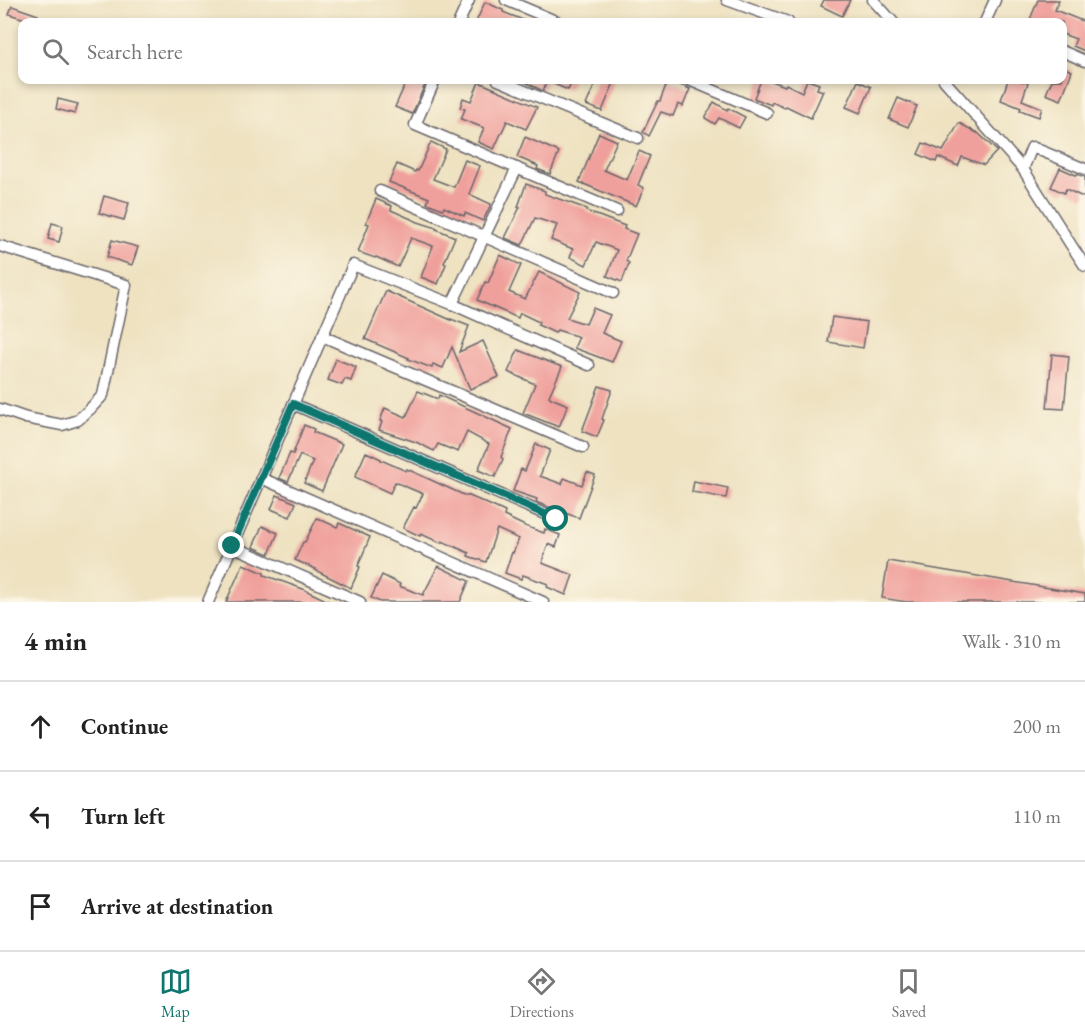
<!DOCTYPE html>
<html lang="en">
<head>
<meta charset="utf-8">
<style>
	body { margin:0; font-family:"EB Garamond",serif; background:#f6f6f6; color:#222 }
	.stop { position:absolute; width:18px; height:18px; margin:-14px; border:4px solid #0f766e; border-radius:50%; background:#fff }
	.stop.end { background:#0f766e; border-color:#fff; box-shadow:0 2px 6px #0008 }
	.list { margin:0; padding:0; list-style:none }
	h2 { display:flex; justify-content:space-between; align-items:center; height:78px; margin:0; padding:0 24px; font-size:26px }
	h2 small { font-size:20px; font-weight:400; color:#767676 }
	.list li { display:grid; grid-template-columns:39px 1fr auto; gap:18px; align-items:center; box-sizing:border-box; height:90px; padding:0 24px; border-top:2px solid #e0e0e0 }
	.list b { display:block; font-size:22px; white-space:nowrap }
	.list em { font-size:20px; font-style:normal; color:#767676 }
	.icon { flex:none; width:33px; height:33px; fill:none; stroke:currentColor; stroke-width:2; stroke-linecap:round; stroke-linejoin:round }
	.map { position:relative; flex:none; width:1085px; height:602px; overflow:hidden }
	.search { position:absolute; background:#fff; box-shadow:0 3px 9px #0003; left:18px; right:18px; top:18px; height:66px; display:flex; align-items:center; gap:15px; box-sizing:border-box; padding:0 21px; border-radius:12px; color:#767676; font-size:22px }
	.sheet { height:348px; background:#fff }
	nav { display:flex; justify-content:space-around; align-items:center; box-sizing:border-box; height:84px; border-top:2px solid #e0e0e0; background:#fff; font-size:16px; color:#767676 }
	nav a { display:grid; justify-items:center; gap:3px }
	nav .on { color:#0f766e }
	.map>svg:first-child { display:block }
	.building { fill:#f0a09c }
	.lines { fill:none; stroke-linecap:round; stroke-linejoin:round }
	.street-casing { stroke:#69656a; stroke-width:13 }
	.street { stroke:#fff; stroke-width:10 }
	.route { stroke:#0f766e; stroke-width:8 }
</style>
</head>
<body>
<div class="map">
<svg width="1085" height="602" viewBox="0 0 1085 602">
	<rect width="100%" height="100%" fill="#fcf5e5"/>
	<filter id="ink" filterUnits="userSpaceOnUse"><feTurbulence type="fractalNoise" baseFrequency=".0167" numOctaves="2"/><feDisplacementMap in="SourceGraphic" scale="12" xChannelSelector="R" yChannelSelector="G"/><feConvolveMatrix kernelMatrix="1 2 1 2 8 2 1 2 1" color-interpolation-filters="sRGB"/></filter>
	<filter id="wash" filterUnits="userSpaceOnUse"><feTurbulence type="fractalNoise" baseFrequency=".008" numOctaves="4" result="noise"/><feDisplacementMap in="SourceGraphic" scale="24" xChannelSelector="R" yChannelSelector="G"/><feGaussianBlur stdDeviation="1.35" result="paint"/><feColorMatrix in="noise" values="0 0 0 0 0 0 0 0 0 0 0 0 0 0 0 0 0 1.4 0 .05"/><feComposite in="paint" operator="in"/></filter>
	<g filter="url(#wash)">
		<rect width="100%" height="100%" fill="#eee2c1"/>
		<g id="blocks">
			<!-- building -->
			<g class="building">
				<polygon points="824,0 850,0 842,16 821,6"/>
				<polygon points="1038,0 1059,0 1055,10 1085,22 1085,51 1073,46 1076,39 1062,34 1062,22 1029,22"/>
				<polygon points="485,2 503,10 503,12 528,22 476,22"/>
				<polygon points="12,6 38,15 35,22 9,14"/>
				<polygon points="1062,67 1072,71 1061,100 1046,94 1052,80 1062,80"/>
				<polygon points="407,80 427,80 412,114 395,107"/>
				<polygon points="521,80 573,80 568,90 547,81 543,91"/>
				<polygon points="597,80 615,80 602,111 586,105"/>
				<polygon points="668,80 690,89 683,106 678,104 673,116 661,112 649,136 643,132 658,101 660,101"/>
				<polygon points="761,80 769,80 785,86 786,84 802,92 807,80 819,84 817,89 823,91 811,118 786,106 785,108 772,102 771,105 754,98"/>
				<polygon points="1008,80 1018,80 1028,83 1022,100 1042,108 1039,117 1020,110 1021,108 1001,100"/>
				<polygon points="858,81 871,87 860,113 846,107"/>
				<polygon points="479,82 537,107 526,129 507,121 494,149 478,142 484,128 461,119 465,109 460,108 463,98 471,101"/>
				<polygon points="898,98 917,106 908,127 889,119"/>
				<polygon points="58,99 78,104 75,114 56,109"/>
				<polygon points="714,102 727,110 728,108 745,117 739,128 719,118 715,124 705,118"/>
				<polygon points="959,123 977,133 977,132 997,151 984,165 962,157 958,166 938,157 936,162 918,154 923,143 943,151"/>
				<polygon points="599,133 617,141 604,170 627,180 639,151 650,156 638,185 644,188 636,206 579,182"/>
				<polygon points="525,137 559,152 550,174 537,169 538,166 517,157"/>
				<polygon points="431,142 446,149 433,179 454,187 465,160 480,166 469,194 491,204 483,221 465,213 464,216 444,207 443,209 427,203 429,198 389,182 397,164 415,172 416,170 418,171"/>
				<polygon points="1060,168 1076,175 1077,174 1085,177 1085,198 1066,189 1064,193 1051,187"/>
				<polygon points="526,184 545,191 545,194 587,209 586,211 625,226 624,229 637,234 626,261 629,263 622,282 607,276 617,250 596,242 586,265 570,257 573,249 551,240 557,225 535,218 522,245 505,238 520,207 518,207"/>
				<polygon points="104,196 129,203 124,220 99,213"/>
				<polygon points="376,199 392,206 391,210 418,222 437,228 436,229 455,237 444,263 446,264 438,284 421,277 433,246 411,238 398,267 376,257 375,258 358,252 369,224 366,223"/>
				<polygon points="52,223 63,226 59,242 48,239"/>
				<polygon points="112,240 138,247 132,265 107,257"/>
				<polygon points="500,255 521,265 509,292 525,299 539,272 580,292 567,318 586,324 593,308 610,315 602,333 621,341 612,362 574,348 579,337 557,330 555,333 538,325 539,322 520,313 518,318 477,300 485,282 488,283"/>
				<polygon points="386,291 451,320 451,319 469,326 459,352 483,341 499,377 470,389 452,347 443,368 433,364 432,368 408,359 409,358 365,339"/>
				<polygon points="832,317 867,322 863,348 828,342"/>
				<polygon points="518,350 562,367 549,396 551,398 568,405 559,427 523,413 535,384 508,372"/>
				<polygon points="1052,354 1069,356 1064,409 1047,408"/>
				<polygon points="336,359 356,367 351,381 345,379 342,385 328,380"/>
				<polygon points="599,386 612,390 602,419 604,420 597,437 582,431"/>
				<polygon points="418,391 438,399 439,395 512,429 501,457 503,459 495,477 478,470 489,444 467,432 458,452 438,444 434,451 416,442 379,430 382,422 380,421 385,408 406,417"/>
				<polygon points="304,425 314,429 313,432 342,444 322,491 304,483 313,461 300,455 288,482 279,478 290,453 293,454"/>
				<polygon points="536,444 550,450 540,476 562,484 564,478 582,485 587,472 595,475 579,518 543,505 536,502 537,499 513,491 521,469 525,471"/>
				<polygon points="366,452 381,459 381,460 406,471 407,469 466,496 467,495 481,501 505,512 504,516 525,526 544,533 545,529 560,535 556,547 548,544 542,563 573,575 566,595 547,587 548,584 523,575 521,579 505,573 512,552 513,553 519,539 497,529 486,562 468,556 469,553 442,541 441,543 421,534 420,536 403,528 414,507 416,508 423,494 395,482 390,493 355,477"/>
				<polygon points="694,481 728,488 726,498 692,492"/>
				<polygon points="277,495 296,503 290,517 271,509"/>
				<polygon points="317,518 337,527 339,523 370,537 358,566 360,567 351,588 315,570 316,569 295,560 303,542 305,542"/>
				<polygon points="262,526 278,533 269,554 253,547"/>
				<polygon points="888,561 1085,594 1085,602 906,602 882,598"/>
				<polygon points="243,564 264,573 264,575 303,589 330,602 226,602"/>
				<polygon points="438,566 469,581 460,602 380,602 371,598 382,575 400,584 399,586 423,595"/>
			</g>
		</g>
	</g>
	<g filter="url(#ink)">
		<use href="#blocks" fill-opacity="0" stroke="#69656a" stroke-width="1.5"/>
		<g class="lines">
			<!-- street casing -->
			<g class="street-casing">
				<g id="street">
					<polyline points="506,0 558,22"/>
					<polyline points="727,0 788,22"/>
					<polyline points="873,0 893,22"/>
					<polyline points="459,22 469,0"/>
					<polyline points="985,22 995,0"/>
					<polyline points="1062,51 1085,61"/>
					<polyline points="435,80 415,125 617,211"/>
					<polyline points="498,80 638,138"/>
					<polyline points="689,80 767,113"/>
					<polyline points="944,80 1023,169 1071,245 1085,266"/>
					<polyline points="1023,169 1032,147 1085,169"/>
					<polyline points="380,191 613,293"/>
					<polyline points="0,246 126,285 103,395 90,409 78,420 62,425 26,418 0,409"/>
					<polyline points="452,304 517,168"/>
					<polyline points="322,336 583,447"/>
					<polyline points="293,404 556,519"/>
					<polyline points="261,478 543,602"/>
					<polyline points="232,546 360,602"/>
					<polyline points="208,602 353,265 452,304 589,365"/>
				</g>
			</g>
			<!-- street -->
			<use href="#street" class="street"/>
		</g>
	</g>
	<g class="lines" filter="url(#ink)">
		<!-- route -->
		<polyline class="route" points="232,546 293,404 556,519"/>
	</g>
</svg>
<div class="stop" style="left:556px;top:519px"></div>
<div class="stop end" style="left:232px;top:546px"></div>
<div class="search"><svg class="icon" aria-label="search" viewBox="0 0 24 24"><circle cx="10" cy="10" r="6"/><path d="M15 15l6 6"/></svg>Search here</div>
</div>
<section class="sheet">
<h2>4 min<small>Walk · 310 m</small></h2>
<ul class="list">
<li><svg class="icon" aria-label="ahead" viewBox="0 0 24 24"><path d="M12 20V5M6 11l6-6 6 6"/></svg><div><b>Continue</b></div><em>200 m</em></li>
<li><svg class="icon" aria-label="left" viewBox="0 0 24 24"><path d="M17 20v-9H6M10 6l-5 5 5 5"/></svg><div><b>Turn left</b></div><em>110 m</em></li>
<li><svg class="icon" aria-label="arrive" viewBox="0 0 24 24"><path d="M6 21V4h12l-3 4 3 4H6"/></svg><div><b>Arrive at destination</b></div></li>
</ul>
</section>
<nav>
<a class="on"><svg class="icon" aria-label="map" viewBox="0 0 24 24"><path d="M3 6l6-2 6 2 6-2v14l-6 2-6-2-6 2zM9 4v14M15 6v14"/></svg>Map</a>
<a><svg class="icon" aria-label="directions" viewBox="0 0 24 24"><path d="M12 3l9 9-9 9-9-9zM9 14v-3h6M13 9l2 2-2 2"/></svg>Directions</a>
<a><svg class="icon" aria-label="saved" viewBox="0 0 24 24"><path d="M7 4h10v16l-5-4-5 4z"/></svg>Saved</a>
</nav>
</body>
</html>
